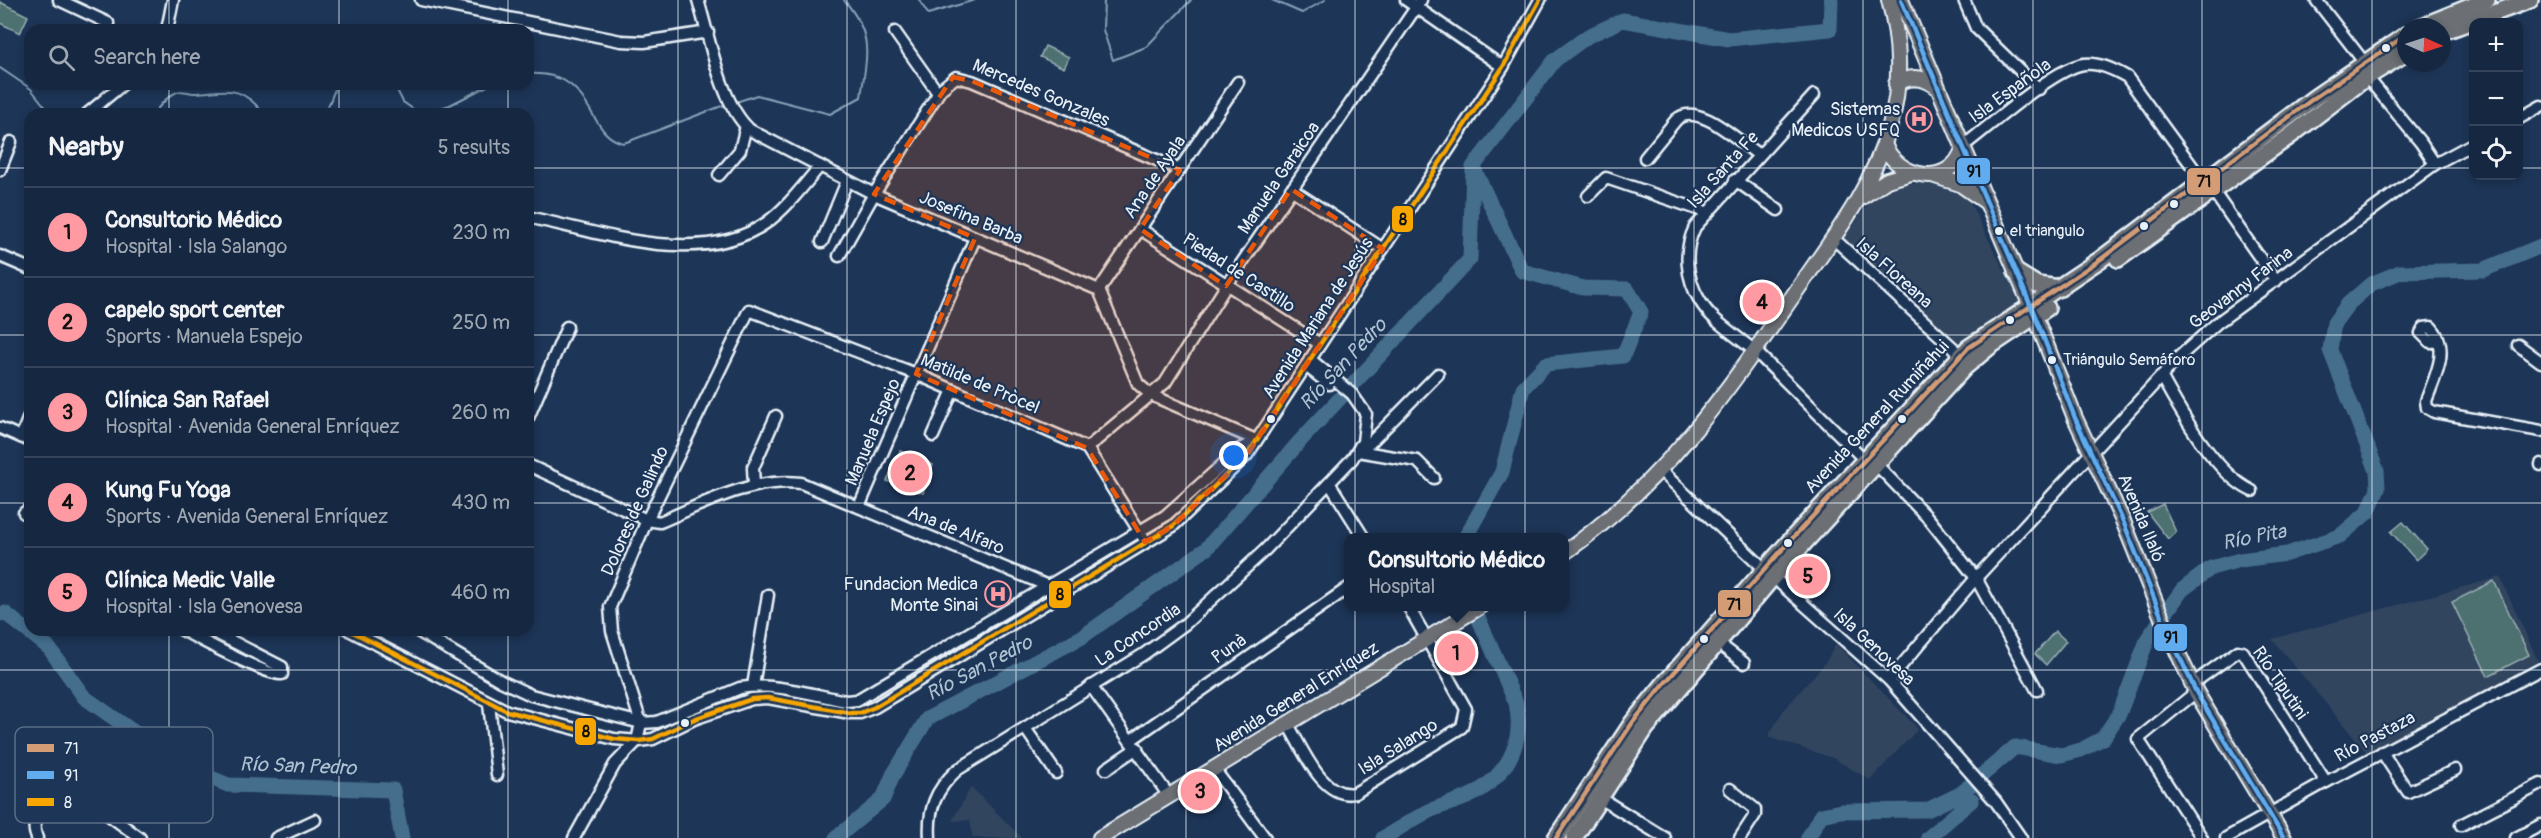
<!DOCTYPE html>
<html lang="en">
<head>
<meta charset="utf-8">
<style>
	body { margin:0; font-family:Pangolin,sans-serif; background:#23344c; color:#f1f3f6 }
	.controls { position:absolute; right:18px; top:18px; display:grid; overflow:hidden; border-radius:12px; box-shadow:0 3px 9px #0003 }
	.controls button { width:54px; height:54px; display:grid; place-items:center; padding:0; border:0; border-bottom:2px solid #35445a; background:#162841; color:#f1f3f6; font:30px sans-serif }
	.compass { position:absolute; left:2397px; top:18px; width:54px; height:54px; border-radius:50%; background:#162841; box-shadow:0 3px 9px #0003; rotate:93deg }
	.you { position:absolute; left:1234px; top:456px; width:21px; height:21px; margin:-15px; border:4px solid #fff; border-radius:50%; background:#1a73e8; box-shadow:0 0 0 9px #1a73e833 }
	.badge { display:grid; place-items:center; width:39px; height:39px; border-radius:50%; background:#ff9aa2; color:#111; font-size:20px; font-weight:700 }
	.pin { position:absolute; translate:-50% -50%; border:3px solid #fff; box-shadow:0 2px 6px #0006 }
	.popup { position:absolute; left:1344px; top:533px; width:225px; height:78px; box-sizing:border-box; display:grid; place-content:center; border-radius:12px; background:#162841; filter:drop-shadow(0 2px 4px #0005); font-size:20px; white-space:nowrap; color:#9ea6b1 }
	.popup b { font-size:22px; color:#f1f3f6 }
	.popup::after { content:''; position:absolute; left:50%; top:100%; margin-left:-12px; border:12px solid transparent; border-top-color:#162841 }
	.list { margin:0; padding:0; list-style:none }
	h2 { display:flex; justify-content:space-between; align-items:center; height:78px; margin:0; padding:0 24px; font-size:26px }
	h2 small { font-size:20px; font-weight:400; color:#9ea6b1 }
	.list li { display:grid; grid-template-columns:39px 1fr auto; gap:18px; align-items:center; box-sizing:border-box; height:90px; padding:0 24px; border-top:2px solid #35445a }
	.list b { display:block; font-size:22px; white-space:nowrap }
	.list p { margin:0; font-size:20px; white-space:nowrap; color:#9ea6b1 }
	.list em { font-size:20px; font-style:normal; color:#9ea6b1 }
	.icon { flex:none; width:33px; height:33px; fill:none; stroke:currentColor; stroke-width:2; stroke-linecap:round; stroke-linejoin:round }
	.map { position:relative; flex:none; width:2541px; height:838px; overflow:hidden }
	.search { position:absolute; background:#162841; box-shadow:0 3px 9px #0003; left:24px; top:24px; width:510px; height:66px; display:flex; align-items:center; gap:15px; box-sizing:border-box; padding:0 21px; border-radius:18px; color:#9ea6b1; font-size:22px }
	.panel { position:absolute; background:#162841; box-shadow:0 3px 9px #0003; left:24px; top:108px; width:510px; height:528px; border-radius:18px }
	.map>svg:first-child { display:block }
	.built { fill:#33455e }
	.green { fill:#4d6f6f; stroke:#9ab0b4; stroke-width:1.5 }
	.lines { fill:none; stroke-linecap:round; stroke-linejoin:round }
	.stream { stroke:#86a2b8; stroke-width:2 }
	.river { stroke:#456e8d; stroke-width:15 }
	.minor-casing { stroke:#e8f1f8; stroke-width:15 }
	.major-casing { stroke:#e8f1f8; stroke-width:18 }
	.highway-casing { stroke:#e8f1f8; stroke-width:20 }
	.minor { stroke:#1d3557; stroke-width:10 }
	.major { stroke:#6c6f75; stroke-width:14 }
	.highway { stroke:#6c6f75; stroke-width:15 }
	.bus-1-casing { stroke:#1d3557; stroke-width:9 }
	.bus-2-casing { stroke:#1d3557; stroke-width:9 }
	.bus-3-casing { stroke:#1d3557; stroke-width:9 }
	.bus-1 { stroke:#d39c74; stroke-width:4.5 }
	.bus-2 { stroke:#60acee; stroke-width:4.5 }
	.bus-3 { stroke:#f7a600; stroke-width:4.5 }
	.marked { fill:#e8590c; fill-opacity:0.2; stroke:#e8590c; stroke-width:4.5; stroke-dasharray:12 8; stroke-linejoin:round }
	.grid { fill:none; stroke:#e8f1f8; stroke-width:1.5; stroke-opacity:0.55 }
	.bus-dot { fill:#e8f1f8; stroke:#1d3557; stroke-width:2 }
	.labels { text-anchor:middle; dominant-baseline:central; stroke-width:4.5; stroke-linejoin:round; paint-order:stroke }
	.bus-label { font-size:16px; fill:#e8f1f8; stroke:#1d3557; text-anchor:start }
	.street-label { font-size:18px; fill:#e8f1f8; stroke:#1d3557 }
	.poi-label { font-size:18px; fill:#e8f1f8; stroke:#1d3557; text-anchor:end }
	.water-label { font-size:20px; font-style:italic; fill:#afc3d3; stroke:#1d3557 }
	.key { fill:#1d3557; stroke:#5a6d87; stroke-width:1.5 }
	.key-label { font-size:16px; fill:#e8f1f8 }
	.line-badge { stroke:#1d3557; stroke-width:2 }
	.pale-badge-label { font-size:16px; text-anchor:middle; font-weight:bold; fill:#111 }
</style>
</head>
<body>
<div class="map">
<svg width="2541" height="838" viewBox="0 0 2541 838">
	<rect width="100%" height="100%" fill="#1d3557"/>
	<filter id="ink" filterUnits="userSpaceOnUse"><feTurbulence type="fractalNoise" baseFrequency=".0167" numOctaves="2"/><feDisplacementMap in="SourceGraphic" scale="12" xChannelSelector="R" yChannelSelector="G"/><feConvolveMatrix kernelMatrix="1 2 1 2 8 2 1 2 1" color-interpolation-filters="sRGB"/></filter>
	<g filter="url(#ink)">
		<!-- built -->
		<g class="built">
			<polygon points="1929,183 1967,197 2021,304 1960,347 1842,240 1873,198 1902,184"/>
			<polygon points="2500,577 2538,661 2367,753 2272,639"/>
			<polygon points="1836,644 1918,729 1870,780 1833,758 1768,737 1783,711 1825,663"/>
			<polygon points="971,787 1022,838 973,838 970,820 952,821"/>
		</g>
		<!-- green -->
		<g class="green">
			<polygon points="0,2 28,16 20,33 0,23"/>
			<polygon points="1045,46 1069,57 1064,68 1040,57"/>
			<polygon points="900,451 933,465 923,493 887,481"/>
			<polygon points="2163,504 2176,532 2168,539 2147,512"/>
			<polygon points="2403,522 2427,549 2416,560 2391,532"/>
			<polygon points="2494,581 2529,655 2488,676 2452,602"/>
			<polygon points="2055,631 2066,641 2046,665 2035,654"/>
		</g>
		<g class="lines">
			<!-- stream -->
			<g class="stream">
				<polyline points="919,0 928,14 975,0"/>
				<polyline points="1104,0 1103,30 1113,60 1146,47 1191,0"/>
				<polyline points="1272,0 1302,13 1325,0"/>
				<polyline points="0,68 31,89 51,114"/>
				<path d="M 528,74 C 596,69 584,136 624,143 L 727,104"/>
				<polyline points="394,84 403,102 420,114 450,105 491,84"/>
				<path d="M 736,102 L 757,95 L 830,114 L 861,97 C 867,54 874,35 844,0"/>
				<path d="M 153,114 C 160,106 167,96 177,92 C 184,89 189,94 196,93 C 229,91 240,84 264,114"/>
				<polyline points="325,114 337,84"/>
			</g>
			<!-- river -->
			<g class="river">
				<polyline points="1465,538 1502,472 1523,388 1546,364 1623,356 1641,312 1627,289 1583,288 1522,271 1475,171"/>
				<polyline points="0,614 5,613 49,648 84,697 182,766 228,785 393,790 402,838"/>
				<polyline points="836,838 883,799 893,775 927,719 1082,637 1206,549 1301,440 1470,259 1473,167 1555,60 1588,36 1623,20 1729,39 1830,29 1831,0"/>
				<path d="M 1383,838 C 1398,829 1412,820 1427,812 C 1443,804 1464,801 1479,791 C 1510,770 1524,740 1516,703 L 1473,606"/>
				<polyline points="1808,838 1821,815 1841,811 1927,810 1960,794 2015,747 2061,755 2081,750 2103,738 2119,714 2148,638 2182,590 2211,568 2240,560 2287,554 2340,536 2368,512 2378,489 2377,471 2330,350 2334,323 2348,304 2371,284 2400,272 2483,270 2541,246"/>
				<polyline points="1928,838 1972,800"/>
			</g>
			<!-- minor casing -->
			<g class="minor-casing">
				<g id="minor">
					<polyline points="59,0 108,23 108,30"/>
					<polyline points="421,0 621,41 644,42 708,32"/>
					<path d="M 698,0 C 710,39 720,103 750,130 L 874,194 L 1099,290 L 1138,384 L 1151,395 L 1256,440"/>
					<polyline points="1406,0 1503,67"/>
					<polyline points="1964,0 1976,28 2039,89"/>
					<polyline points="2316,0 2364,62 2367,77 2421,143 2435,164"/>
					<polyline points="167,30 173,0"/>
					<polyline points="895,32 938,93"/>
					<path d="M 1814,95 L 1695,227 C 1683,251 1686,278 1700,301 C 1713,323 1738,336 1757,353 C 1793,388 1828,424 1864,459"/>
					<polyline points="87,114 123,84"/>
					<polyline points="2518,119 2541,106"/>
					<path d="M 1962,147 C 1989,127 2054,68 2084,64 C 2098,62 2115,70 2127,77 L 2203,181"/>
					<path d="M 1645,158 L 1676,120 C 1697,100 1739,142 1759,155"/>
					<polyline points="0,170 11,142"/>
					<polyline points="719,175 740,150 746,126"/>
					<polyline points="1735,180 1778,210"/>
					<polyline points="1291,189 1383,249"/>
					<polyline points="2213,191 2276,281"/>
					<polyline points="1588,196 1606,178 1706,212"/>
					<path d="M 528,217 C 599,232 700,269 766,223 C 787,208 803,186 820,166"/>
					<polyline points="1140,229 1320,344"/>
					<polyline points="1833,238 1961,355"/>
					<polyline points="822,242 847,181"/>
					<polyline points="0,256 30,269"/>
					<polyline points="839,256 874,194 941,89 956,77 972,81 1180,170"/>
					<polyline points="1099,290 1238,82"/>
					<path d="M 2439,341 L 2430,342 L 2421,333 L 2424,328 L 2431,327 C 2451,348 2435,376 2426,401 L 2427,408 L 2434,412 L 2541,431"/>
					<polyline points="2518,345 2541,362"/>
					<polyline points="1306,366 1329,384"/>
					<path d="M 2161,376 C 2180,411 2215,474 2252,491"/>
					<polyline points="528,418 567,327"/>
					<polyline points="0,428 30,441"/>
					<polyline points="933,436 953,390"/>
					<polyline points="21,437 30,414"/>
					<polyline points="1360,446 1370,443 1438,374"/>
					<polyline points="1087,448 1165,383 1226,286 1421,0"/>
					<polyline points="1358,451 1417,461 1434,478"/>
					<polyline points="1876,464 1929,519 1976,578 2037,690"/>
					<polyline points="2541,464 2541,465"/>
					<path d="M 528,465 L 647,520 L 660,522 C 705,503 750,478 801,483 L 1048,586 L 1050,589"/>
					<polyline points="1661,471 1773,577 1889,680 1996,802 2021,838"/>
					<polyline points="1330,484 1364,538"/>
					<polyline points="754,485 753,468 776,416"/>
					<polyline points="859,507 975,238"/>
					<polyline points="24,513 30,508"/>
					<path d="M 182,630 C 197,638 271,678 282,674 L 282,667 L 210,630"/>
					<polyline points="349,630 507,711 614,739 639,741 653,739 694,719 752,699 768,698 850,713 860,713 875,707 1173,526 1247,455 1503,67 1540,0"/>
					<path d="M 416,630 L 501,681 L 531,695 L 641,723 L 657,722 L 740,688 C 775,682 812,695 846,701 L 857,700 L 1165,516 L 1240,449 L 1256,441"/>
					<polyline points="1718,643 1744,663"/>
					<polyline points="1889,680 1976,578 2180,356 2217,323 2435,164 2474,143"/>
					<polyline points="2192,684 2238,651 2243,652 2326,782"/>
					<polyline points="753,686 768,595"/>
					<polyline points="1091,686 1169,796"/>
					<polyline points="2196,692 2138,739 2202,838"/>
					<polyline points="489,704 497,775"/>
					<path d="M 1287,723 C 1302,746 1321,800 1355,793 L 1462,727 L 1466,709 L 1408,606"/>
					<polyline points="1025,728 1056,773"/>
					<polyline points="1131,740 1348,588"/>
					<polyline points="637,741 641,723 612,631 610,607 647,520 749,310 916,374 1087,448 1143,537"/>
					<polyline points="2382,752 2408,792 2455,770"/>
					<polyline points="1106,769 1137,748"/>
					<polyline points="1214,769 1265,838"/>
					<polyline points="1730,789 1755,809 1755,815 1740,838"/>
					<polyline points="1600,798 1665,838"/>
					<polyline points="2461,825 2541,784"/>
					<path d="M 37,838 C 29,820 43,802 60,795 L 91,802 L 140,838"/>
					<polyline points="276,838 315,820"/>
					<polyline points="574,838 615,764 637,741"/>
					<path d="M 930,838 C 928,810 935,790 957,770 L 1144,654 L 1185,624 L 1265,550 L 1352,459 L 1363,442 L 1366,414 L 1352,394 L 1310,359"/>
					<polyline points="2226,838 2326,782 2541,669"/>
					<polyline points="2516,838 2541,825"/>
				</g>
			</g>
			<!-- major casing -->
			<g class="major-casing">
				<g id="major">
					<polyline points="1901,0 2035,316 2075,418 2123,521 2164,623 2196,692 2284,838"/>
					<path d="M 1896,84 C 1909,76 1922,76 1935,86"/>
					<path d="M 1884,144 C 1897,179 1950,189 1963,149"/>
					<polyline points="1932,175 1960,184 1986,202"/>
					<polyline points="1862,197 1887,180 1911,173"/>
					<path d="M 1564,553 C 1667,480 1726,393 1797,290 C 1833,238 1873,187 1890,125 C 1902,85 1900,40 1889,0"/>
					<polyline points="1100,838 1481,606"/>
				</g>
			</g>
			<!-- highway casing -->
			<g class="highway-casing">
				<g id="highway">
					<polyline points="2420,27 2487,0"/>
					<polyline points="2442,32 2530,0"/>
					<polyline points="2118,259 2290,136 2367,77 2406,53"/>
					<polyline points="2016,272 2037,285 2060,288"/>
					<polyline points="1556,838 1633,722 1664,684 1788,543 1968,348 2101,259 2314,98 2406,35"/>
					<polyline points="1574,838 1646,728 1773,577 1965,367 1989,347 2047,308"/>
				</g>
			</g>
			<!-- minor -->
			<use href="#minor" class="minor"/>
			<!-- major -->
			<use href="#major" class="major"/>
			<!-- highway -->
			<use href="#highway" class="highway"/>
			<!-- bus-1 casing -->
			<g class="bus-1-casing">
				<polyline id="bus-1" points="1556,838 1633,722 1664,684 1788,543 1968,348 2101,259 2314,98 2406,35"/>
			</g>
			<!-- bus-2 casing -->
			<g class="bus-2-casing">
				<polyline id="bus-2" points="1901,0 2035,316 2075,418 2123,521 2164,623 2196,692 2284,838"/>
			</g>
			<!-- bus-3 casing -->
			<g class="bus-3-casing">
				<polyline id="bus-3" points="349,630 507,711 614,739 639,741 653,739 694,719 752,699 768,698 850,713 860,713 875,707 1173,526 1247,455 1503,67 1540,0"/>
			</g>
			<!-- bus-1 -->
			<use href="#bus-1" class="bus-1"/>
			<!-- bus-2 -->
			<use href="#bus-2" class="bus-2"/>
			<!-- bus-3 -->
			<use href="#bus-3" class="bus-3"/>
		</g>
	</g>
	<!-- marked area -->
	<path class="marked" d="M 953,77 L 972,81 L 1180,170 L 1140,229 L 1226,286 L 1291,189 L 1383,249 L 1247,455 L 1173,526 L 1145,542 L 1087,448 L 916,374 L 975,238 L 874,194 Z"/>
	<!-- grid -->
	<path class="grid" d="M 169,0 L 169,30M 339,0 L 339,30M 508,0 L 508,30M 678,0 L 678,838M 847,0 L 847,838M 1016,0 L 1016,838M 1186,0 L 1186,838M 1355,0 L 1355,838M 1525,0 L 1525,838M 1694,0 L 1694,838M 1863,0 L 1863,838M 2033,0 L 2033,838M 2202,0 L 2202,838M 2372,0 L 2372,838M 169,84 L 169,114M 339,84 L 339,114M 508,84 L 508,114M 0,168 L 30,168M 528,168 L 2474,168M 2518,168 L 2541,168M 0,335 L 30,335M 528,335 L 2541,335M 0,503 L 30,503M 528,503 L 2541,503M 169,630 L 169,838M 339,630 L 339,838M 508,630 L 508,838M 0,670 L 2541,670"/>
	<!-- icons -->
	<defs>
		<g id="hospital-ring" transform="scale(1.35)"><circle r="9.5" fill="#1d3557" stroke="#ff9aa2" stroke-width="1.5"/><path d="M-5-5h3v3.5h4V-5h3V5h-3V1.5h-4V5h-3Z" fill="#ff9aa2"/></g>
	</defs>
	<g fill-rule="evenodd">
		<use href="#hospital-ring" x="1919" y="119"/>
		<use href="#hospital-ring" x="998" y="594"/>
	</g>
	<!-- markers -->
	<g class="bus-dot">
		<circle cx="2386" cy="48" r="5"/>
		<circle cx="2174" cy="204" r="5"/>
		<circle cx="2144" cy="226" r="5"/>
		<circle cx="1999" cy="231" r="5"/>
		<circle cx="2010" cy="320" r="5"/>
		<circle cx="2052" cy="360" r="5"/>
		<circle cx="1271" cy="419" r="5"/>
		<circle cx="1902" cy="419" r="5"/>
		<circle cx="1788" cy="543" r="5"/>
		<circle cx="1704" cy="639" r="5"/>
		<circle cx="685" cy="723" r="5"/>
	</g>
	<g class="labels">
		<!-- bus labels -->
		<g class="bus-label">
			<text x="2010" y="231">el triangulo</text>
			<text x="2063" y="360">Triángulo Semáforo</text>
		</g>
		<!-- street labels -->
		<g class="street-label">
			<text transform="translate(2010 91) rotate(-36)">Isla Española</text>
			<text transform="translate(1041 93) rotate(23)">Mercedes Gonzales</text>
			<text transform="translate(1723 170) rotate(-48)">Isla Santa Fe</text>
			<text transform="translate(1155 177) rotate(-56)">Ana de Ayala</text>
			<text transform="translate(1279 178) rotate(-56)">Manuela Garaicoa</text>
			<text transform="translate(971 218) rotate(23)">Josefina Barba</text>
			<text transform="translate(1239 273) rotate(33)">Piedad de Castillo</text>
			<text transform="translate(1894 273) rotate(42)">Isla Floreana</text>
			<text transform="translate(2241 288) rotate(-37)">Geovanny Farina</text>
			<text transform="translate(1318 318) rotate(-57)">Avenida Mariana de Jesús</text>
			<text transform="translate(980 384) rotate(23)">Matilde de Pròcel</text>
			<text transform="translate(1877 417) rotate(-47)">Avenida General Rumiñahui</text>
			<text transform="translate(873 432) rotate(-67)">Manuela Espejo</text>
			<text transform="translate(635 511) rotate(-66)">Dolores de Galindo</text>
			<text transform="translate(2141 518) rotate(67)">Avenida Ilaló</text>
			<text transform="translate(956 530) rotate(22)">Ana de Alfaro</text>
			<text transform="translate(1138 635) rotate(-34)">La Concordia</text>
			<text transform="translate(1874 647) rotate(43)">Isla Genovesa</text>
			<text transform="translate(1229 649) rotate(-35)">Punà</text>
			<text transform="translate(2280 683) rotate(56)">Río Tiputini</text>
			<text transform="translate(1296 697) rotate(-32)">Avenida General Enríquez</text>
			<text transform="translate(2375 737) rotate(-28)">Río Pastaza</text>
			<text transform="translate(1398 747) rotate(-32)">Isla Salango</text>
		</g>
		<!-- poi labels -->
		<g class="poi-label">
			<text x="1900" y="109">Sistemas<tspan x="1900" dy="21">Medicos USFQ</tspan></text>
			<text x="978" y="584">Fundacion Medica<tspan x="978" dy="21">Monte Sinai</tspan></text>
		</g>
		<!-- water labels -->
		<g class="water-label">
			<text transform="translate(1343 364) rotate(-47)">Río San Pedro</text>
			<text transform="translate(2254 537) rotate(-11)">Río Pita</text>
			<text transform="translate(979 668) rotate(-28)">Río San Pedro</text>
			<text transform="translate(298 766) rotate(2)">Río San Pedro</text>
		</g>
	</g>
	<!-- legend -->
	<rect x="15" y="727" width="198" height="96" rx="9" class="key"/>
	<rect x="27" y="744" width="27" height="8" fill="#d39c74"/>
	<rect x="27" y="771" width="27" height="8" fill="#60acee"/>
	<rect x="27" y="798" width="27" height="8" fill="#f7a600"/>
	<g class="key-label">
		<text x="64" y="754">71</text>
		<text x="64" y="781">91</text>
		<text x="64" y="808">8</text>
	</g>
	<g class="line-badge">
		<rect x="1956" y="157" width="35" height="28" rx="6" fill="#60acee"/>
		<rect x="2186" y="167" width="35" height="29" rx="6" fill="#d39c74"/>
		<rect x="1391" y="205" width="23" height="28" rx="6" fill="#f7a600"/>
		<rect x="1048" y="580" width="24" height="29" rx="6" fill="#f7a600"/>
		<rect x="1717" y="589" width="35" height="29" rx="6" fill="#d39c74"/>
		<rect x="2153" y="623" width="35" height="29" rx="6" fill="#60acee"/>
		<rect x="574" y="717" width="23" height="29" rx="6" fill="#f7a600"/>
	</g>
	<g class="pale-badge-label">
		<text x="1974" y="177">91</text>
		<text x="2204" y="187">71</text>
		<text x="1403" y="225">8</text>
		<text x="1060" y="600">8</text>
		<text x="1734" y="610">71</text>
		<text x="2171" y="643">91</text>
		<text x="586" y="737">8</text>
	</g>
</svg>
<div class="controls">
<button>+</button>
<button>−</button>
<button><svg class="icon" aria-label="locate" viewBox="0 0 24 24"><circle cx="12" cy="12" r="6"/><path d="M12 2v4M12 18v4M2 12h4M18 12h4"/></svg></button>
</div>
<svg class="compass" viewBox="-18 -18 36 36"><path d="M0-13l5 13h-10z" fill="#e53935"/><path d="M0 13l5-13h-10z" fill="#9ea6b1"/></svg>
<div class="you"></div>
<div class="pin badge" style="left:1456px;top:653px">1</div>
<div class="popup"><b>Consultorio Médico</b>Hospital</div>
<div class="pin badge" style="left:910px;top:473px">2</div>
<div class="pin badge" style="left:1200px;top:791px">3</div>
<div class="pin badge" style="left:1762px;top:302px">4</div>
<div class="pin badge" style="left:1808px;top:576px">5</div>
<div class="search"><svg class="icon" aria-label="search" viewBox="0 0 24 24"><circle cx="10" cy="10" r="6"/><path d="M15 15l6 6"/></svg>Search here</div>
<section class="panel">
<h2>Nearby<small>5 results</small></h2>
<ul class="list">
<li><span class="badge">1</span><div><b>Consultorio Médico</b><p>Hospital · Isla Salango</p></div><em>230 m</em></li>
<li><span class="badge">2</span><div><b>capelo sport center</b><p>Sports · Manuela Espejo</p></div><em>250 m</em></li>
<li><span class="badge">3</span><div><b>Clínica San Rafael</b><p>Hospital · Avenida General Enríquez</p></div><em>260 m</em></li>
<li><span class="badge">4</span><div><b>Kung Fu Yoga</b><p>Sports · Avenida General Enríquez</p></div><em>430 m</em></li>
<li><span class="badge">5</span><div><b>Clínica Medic Valle</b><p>Hospital · Isla Genovesa</p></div><em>460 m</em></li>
</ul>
</section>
</div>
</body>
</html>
